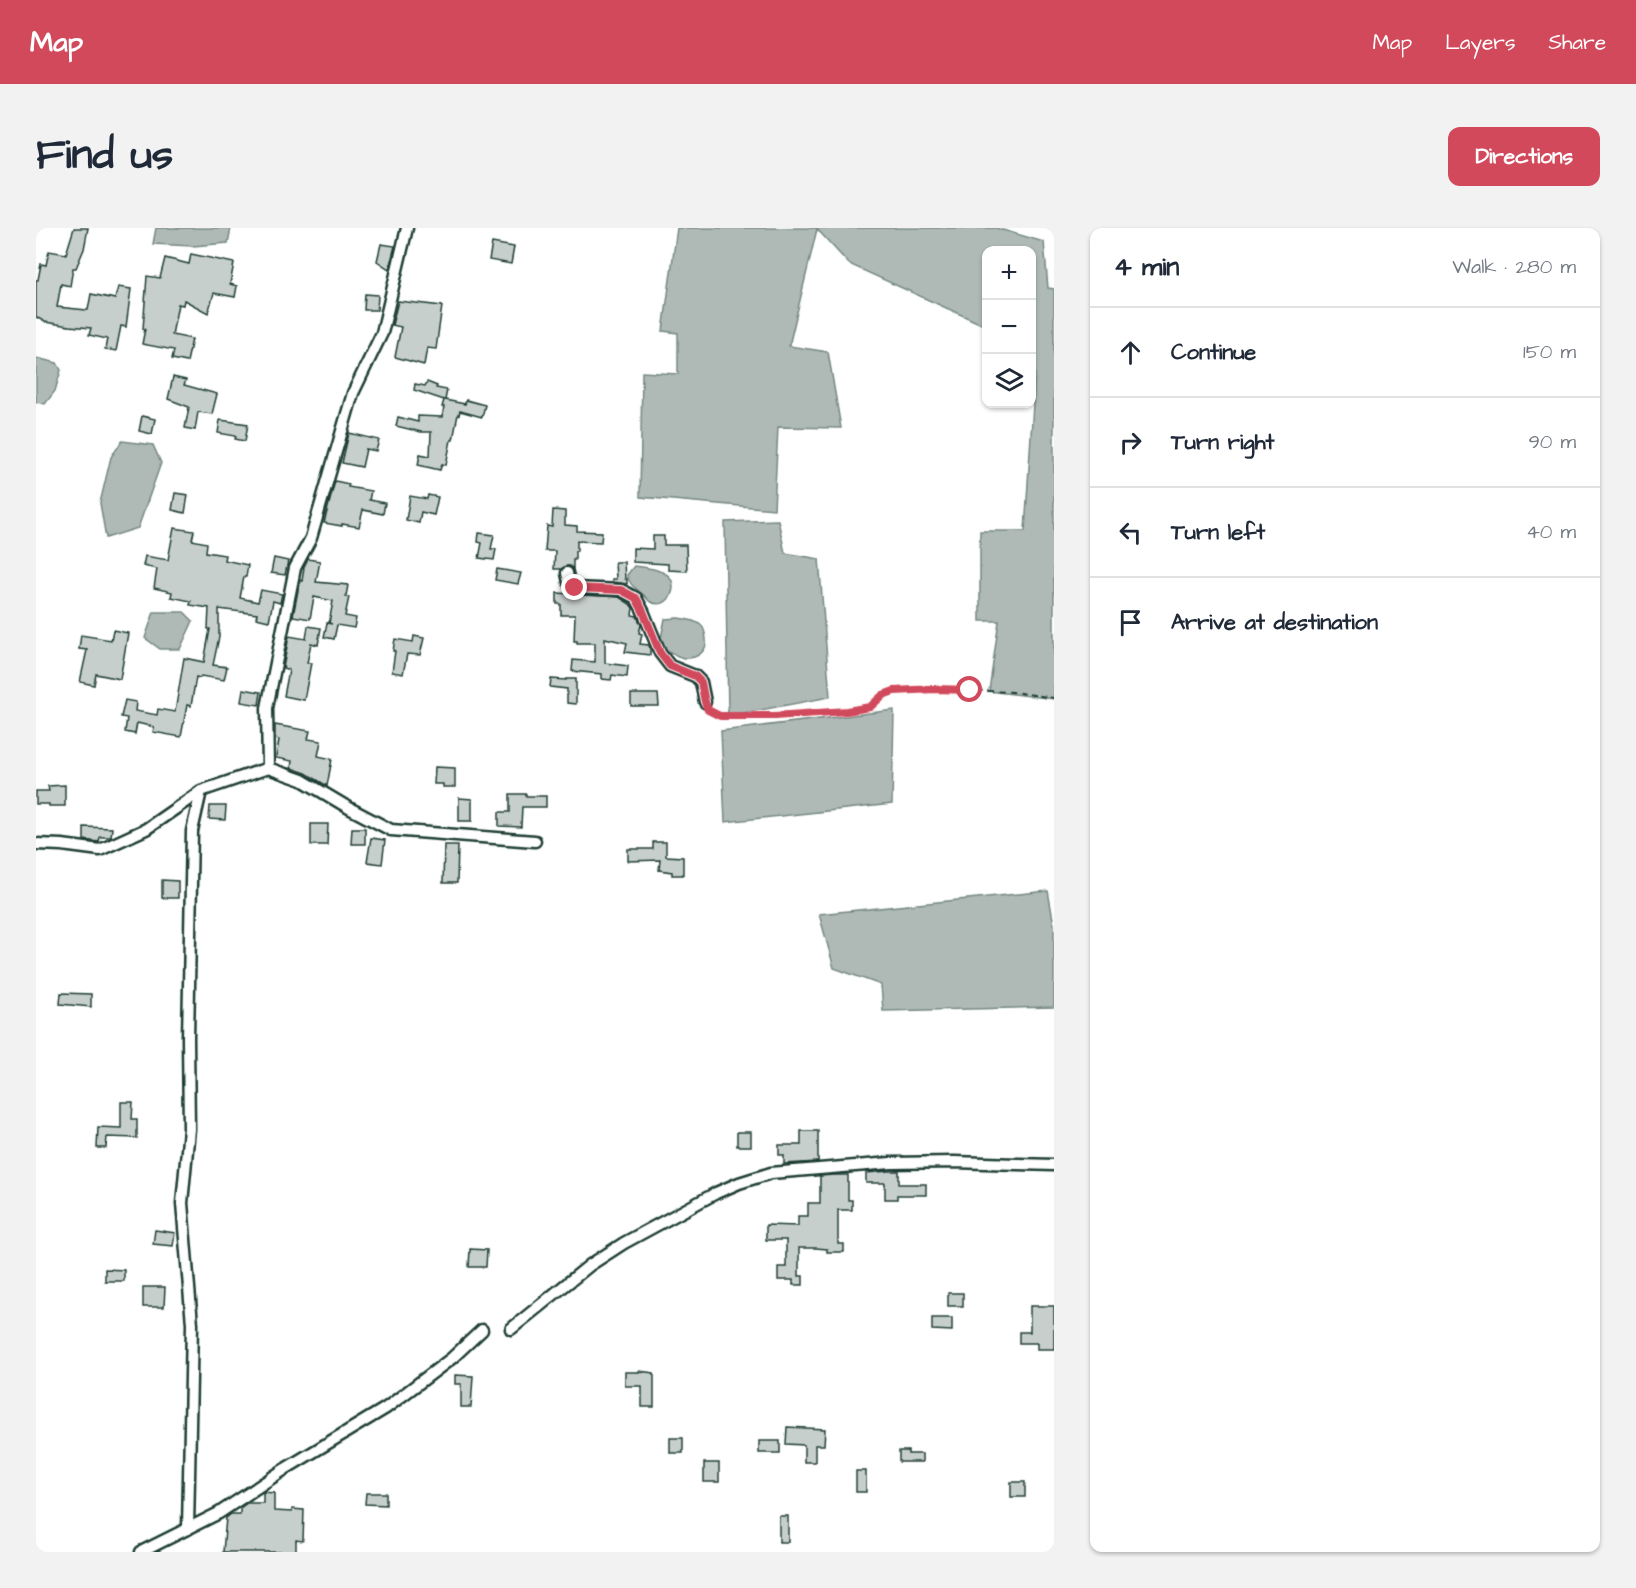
<!DOCTYPE html>
<html lang="en">
<head>
<meta charset="utf-8">
<style>
	body { margin:0; font-family:"Architects Daughter",sans-serif; background:#f2f2f3; color:#1f2937 }
	.controls { position:absolute; right:18px; top:18px; display:grid; overflow:hidden; border-radius:12px; box-shadow:0 2px 4px #0004 }
	.controls button { width:54px; height:54px; display:grid; place-items:center; padding:0; border:0; border-bottom:2px solid #e0e1e3; background:#fff; color:#1f2937; font:30px sans-serif }
	.stop { position:absolute; width:18px; height:18px; margin:-14px; border:4px solid #d1495b; border-radius:50%; background:#fff }
	.stop.end { background:#d1495b; border-color:#fff; box-shadow:0 2px 6px #0008 }
	.list { margin:0; padding:0; list-style:none }
	h2 { display:flex; justify-content:space-between; align-items:center; height:78px; margin:0; padding:0 24px; font-size:26px }
	h2 small { font-size:20px; font-weight:400; color:#747a83 }
	.list li { display:grid; grid-template-columns:39px 1fr auto; gap:18px; align-items:center; box-sizing:border-box; height:90px; padding:0 24px; border-top:2px solid #e0e1e3 }
	.list b { display:block; font-size:22px; white-space:nowrap }
	.list em { font-size:20px; font-style:normal; color:#747a83 }
	.icon { flex:none; width:33px; height:33px; fill:none; stroke:currentColor; stroke-width:2; stroke-linecap:round; stroke-linejoin:round }
	.map { position:relative; flex:none; width:1018px; height:1324px; overflow:hidden; border-radius:12px }
	header { display:flex; align-items:center; gap:36px; box-sizing:border-box; height:84px; padding:0 30px; background:#d1495b; color:#fff }
	header strong { font-size:28px }
	nav { display:flex; gap:33px; margin-inline-start:auto; font-size:21px }
	.intro { display:flex; align-items:center; justify-content:space-between; box-sizing:border-box; height:144px; padding:0 36px }
	h1 { margin:0; font-size:42px }
	.button { padding:15px 27px; border-radius:12px; background:#d1495b; color:#fff; font-size:21px; font-weight:700 }
	main { display:flex; gap:36px; padding:0 36px }
	aside { flex:1; background:#fff; border-radius:12px; box-shadow:0 2px 4px #0004 }
	.map>svg:first-child { display:block }
	.water { fill:#afbab7; stroke:#758883; stroke-width:1.5 }
	.building { fill:#c7cfcc; stroke:#1f3d34; stroke-width:1.5 }
	.lines { fill:none; stroke-linecap:round; stroke-linejoin:round }
	.minor-casing { stroke:#1f3d34; stroke-width:15 }
	.path { stroke:#1f3d34; stroke-width:2; stroke-dasharray:6 4.5; stroke-linecap:butt }
	.minor { stroke:#fff; stroke-width:10 }
	.route { stroke:#d1495b; stroke-width:8 }
</style>
</head>
<body>
<header>
<strong>Map</strong>
<nav><a>Map</a><a>Layers</a><a>Share</a></nav>
</header>
<div class="intro"><h1>Find us</h1><a class="button">Directions</a></div>
<main>
<div class="map">
<svg width="1018" height="1324" viewBox="0 0 1018 1324">
	<rect width="100%" height="100%" fill="#fff"/>
	<filter id="ink" filterUnits="userSpaceOnUse"><feTurbulence type="fractalNoise" baseFrequency=".0167" numOctaves="2"/><feDisplacementMap in="SourceGraphic" scale="12" xChannelSelector="R" yChannelSelector="G"/><feConvolveMatrix kernelMatrix="1 2 1 2 8 2 1 2 1" color-interpolation-filters="sRGB"/></filter>
	<g filter="url(#ink)">
		<!-- water -->
		<g class="water">
			<polygon points="120,0 195,0 192,15 157,18 117,16"/>
			<polygon points="641,0 960,0 1008,14 1012,60 1018,61 1018,471 953,463 963,393 944,393 944,303 989,303 999,144 996,132 996,22 951,22 950,98 813,36 781,1 753,118 792,124 805,200 742,199 738,281 604,269 606,144 642,146 642,105 627,103"/>
			<polygon points="0,130 21,135 25,142 19,163 9,176 0,174"/>
			<polygon points="86,213 117,217 125,235 102,300 70,310 64,275 75,229"/>
			<polygon points="742,292 749,325 783,331 794,469 692,488 689,294"/>
			<path d="M 598,338 C 608,339 621,340 630,346 C 645,355 634,383 615,374 C 612,373 609,367 605,365 C 597,358 594,357 591,347 Z"/>
			<polygon points="118,384 148,384 157,393 144,421 124,421 109,410"/>
			<path d="M 642,390 C 649,391 659,392 665,397 C 669,401 669,406 670,411 C 672,423 661,431 648,430 C 642,429 636,425 631,422 L 625,410 L 629,391 Z"/>
			<polygon points="858,482 856,576 689,594 685,503"/>
			<polygon points="1012,663 1018,697 1018,779 847,783 845,757 798,740 783,686"/>
		</g>
		<!-- building -->
		<g class="building">
			<polygon points="38,0 52,0 48,21 40,40 37,40 34,58 25,56 21,79 51,82 52,82 55,66 79,71 82,59 95,61 90,99 85,98 80,123 69,121 71,111 53,107 55,100 33,98 9,94 0,89 0,52 2,52 5,36 10,37 13,23 30,26"/>
			<polygon points="456,15 478,19 475,36 453,32"/>
			<polygon points="345,16 359,18 353,41 341,33"/>
			<polygon points="155,26 198,35 194,56 201,58 199,69 178,65 172,85 148,72 147,77 142,76 136,107 156,111 151,134 136,131 138,122 106,116 109,101 107,101 111,48 124,50 129,30 153,36"/>
			<polygon points="329,66 342,67 341,82 328,82"/>
			<polygon points="362,73 406,78 400,121 391,120 388,137 359,129 365,99 356,97"/>
			<polygon points="137,149 150,152 148,157 181,166 176,186 162,184 159,202 149,200 153,179 132,171"/>
			<polygon points="391,154 401,158 400,160 411,162 409,172 429,176 430,172 449,177 446,189 424,183 423,187 422,186 417,212 415,212 410,237 406,236 404,242 382,237 384,226 394,228 395,204 385,204 360,198 362,189 382,194 382,188 406,189 408,179 406,179 408,172 378,162 379,156 389,158"/>
			<polygon points="106,188 119,191 116,206 103,203"/>
			<polygon points="184,192 212,196 209,213 199,211 200,208 182,205"/>
			<polygon points="313,205 343,212 340,223 330,221 326,239 306,235"/>
			<polygon points="299,253 313,256 312,259 335,263 333,272 349,275 347,286 327,282 323,299 306,296 306,298 288,295"/>
			<polygon points="139,265 152,267 149,285 136,282"/>
			<polygon points="392,267 402,269 398,287 385,284 383,295 370,292 374,268 391,271"/>
			<polygon points="517,282 529,283 529,297 541,298 541,303 566,304 565,314 541,313 541,323 539,323 539,332 537,332 537,341 534,338 530,338 525,341 518,341 519,323 509,323 511,298 516,299"/>
			<polygon points="138,300 158,303 156,312 171,315 170,324 189,327 188,332 212,337 210,349 208,349 204,370 222,374 225,362 246,366 244,375 237,373 233,393 220,390 221,386 183,381 183,409 177,437 191,439 188,452 165,448 164,450 160,449 155,478 151,477 145,509 117,504 118,499 101,495 99,506 89,504 91,490 85,489 89,472 100,474 99,483 121,487 122,481 139,484 148,430 168,434 174,401 172,401 173,380 154,377 155,373 135,369 136,364 118,360 121,341 107,338 109,328 132,332"/>
			<polygon points="443,305 458,307 455,321 460,321 458,332 443,330 446,315 442,314"/>
			<polygon points="617,308 628,308 628,317 650,317 651,343 632,342 632,336 597,334 597,320 617,321"/>
			<polygon points="238,330 252,333 249,347 235,345"/>
			<polygon points="272,331 284,333 280,354 312,357 310,368 313,369 309,388 320,390 318,400 301,397 298,411 288,409 291,395 296,396 293,395 297,373 278,369 274,391 257,388 264,352 266,353 268,339"/>
			<polygon points="579,334 588,334 589,351 591,351 591,356 576,354 576,351 580,351"/>
			<polygon points="461,341 485,345 482,356 459,352"/>
			<polygon points="521,365 583,369 594,376 597,380 596,387 601,388 605,397 603,405 606,406 604,416 613,417 614,421 614,427 589,424 591,415 569,410 569,435 592,438 591,449 576,447 575,452 566,451 566,446 536,443 537,432 559,434 559,415 541,415 541,413 538,413 539,387 525,387 525,376 521,376"/>
			<polygon points="272,398 285,400 282,417 275,415 271,435 275,435 268,472 248,468 253,442 247,440 253,408 270,411"/>
			<polygon points="77,402 92,405 84,451 60,446 58,457 44,454 51,422 43,421 45,407 75,412"/>
			<polygon points="378,408 388,410 384,427 371,426 367,446 356,444 359,423 357,423 359,411 377,414"/>
			<polygon points="515,451 530,452 530,451 540,451 540,476 531,475 531,461 514,459"/>
			<polygon points="207,461 225,464 223,477 205,474"/>
			<polygon points="595,466 622,466 623,478 595,478"/>
			<polygon points="239,497 274,503 272,511 285,513 282,528 296,531 291,558 270,545 255,540 256,533 240,530 243,512 239,511"/>
			<polygon points="399,539 419,540 419,559 407,559 407,556 398,556"/>
			<polygon points="29,557 29,578 13,578 13,576 0,576 0,563 13,563 12,558"/>
			<polygon points="474,566 490,566 490,568 510,568 510,579 486,579 485,599 463,598 463,584 474,584"/>
			<polygon points="423,570 436,571 436,593 423,593"/>
			<polygon points="174,578 190,578 189,592 173,591"/>
			<polygon points="275,596 292,596 291,617 275,617"/>
			<polygon points="48,599 76,600 75,609 64,609 63,614 48,612"/>
			<polygon points="316,600 329,600 329,616 315,616"/>
			<polygon points="335,610 349,612 346,636 331,634"/>
			<polygon points="617,614 630,614 630,628 647,629 647,647 636,647 636,644 623,642 624,632 592,633 592,621 617,621"/>
			<polygon points="408,617 422,617 421,655 407,655"/>
			<polygon points="126,652 142,653 142,670 126,670"/>
			<polygon points="25,765 55,766 55,779 24,776"/>
			<polygon points="85,874 97,874 96,891 101,891 101,910 71,909 70,920 61,920 62,899 85,900"/>
			<polygon points="765,903 782,903 782,934 748,936 748,927 743,927 743,917 765,917"/>
			<rect x="701" y="904" width="14" height="14"/>
			<polygon points="853,943 863,943 863,956 890,956 890,967 861,967 861,971 849,971 849,955 830,955 830,945"/>
			<polygon points="798,947 812,947 812,972 816,972 816,982 802,982 802,1016 808,1016 808,1024 791,1024 791,1021 780,1020 763,1020 763,1048 767,1048 767,1057 757,1057 757,1052 742,1052 742,1039 750,1039 750,1012 730,1012 730,997 762,998 762,988 772,988 772,975 784,975 784,948"/>
			<polygon points="119,1002 139,1005 137,1018 117,1016"/>
			<polygon points="434,1021 451,1022 450,1039 433,1039"/>
			<polygon points="69,1041 88,1042 88,1053 69,1053"/>
			<polygon points="107,1059 129,1059 128,1079 107,1079"/>
			<rect x="912" y="1065" width="15" height="13"/>
			<polygon points="994,1078 1018,1078 1018,1121 1001,1121 1001,1115 983,1115 983,1104 994,1104"/>
			<polygon points="896,1090 916,1090 916,1103 896,1102"/>
			<polygon points="603,1143 618,1145 618,1179 606,1179 606,1158 589,1158 589,1144 603,1144"/>
			<polygon points="419,1147 437,1148 435,1179 425,1179 425,1156 419,1156"/>
			<polygon points="751,1199 789,1201 788,1217 779,1217 779,1234 768,1234 768,1217 750,1216"/>
			<rect x="634" y="1210" width="13" height="15"/>
			<rect x="723" y="1213" width="21" height="12"/>
			<polygon points="863,1223 872,1223 872,1226 886,1226 886,1234 863,1234"/>
			<rect x="668" y="1235" width="15" height="19"/>
			<rect x="820" y="1243" width="10" height="21"/>
			<rect x="975" y="1254" width="14" height="15"/>
			<polygon points="227,1264 238,1265 238,1283 256,1284 256,1281 268,1282 267,1313 260,1312 260,1324 187,1324 190,1290 195,1286 204,1286 204,1280 211,1275 227,1275"/>
			<polygon points="330,1265 350,1265 350,1277 329,1276"/>
			<rect x="743" y="1288" width="9" height="26"/>
		</g>
		<g class="lines">
			<!-- minor casing -->
			<g class="minor-casing">
				<g id="minor">
					<polyline points="531,345 533,354 539,360 585,362 600,370 607,383 624,425 634,438 659,448 665,454 669,474"/>
					<polyline points="232,540 266,552 313,580 355,602 499,613"/>
					<polyline points="0,616 26,617 64,622 110,601 165,563 232,540 231,480 259,340 275,310 317,165 346,105 371,0"/>
					<polyline points="475,1101 554,1037 588,1015 680,965 703,955 735,945 855,935 918,934 1018,937"/>
					<polyline points="152,1301 156,1096 146,975 153,901 152,810 156,603 165,563"/>
					<polyline points="105,1324 183,1285 249,1241 350,1180 416,1130 446,1102"/>
				</g>
			</g>
			<!-- path -->
			<polyline class="path" points="675,483 684,488 738,488 811,483 834,479 847,467 858,463 899,461 977,464 1018,470"/>
			<!-- minor -->
			<use href="#minor" class="minor"/>
		</g>
	</g>
	<g class="lines" filter="url(#ink)">
		<!-- route -->
		<polyline class="route" points="539,360 585,362 600,370 607,383 624,425 634,438 659,448 665,454 669,474 672,482 684,488 738,488 811,483 834,479 847,467 858,463 899,461 934,462"/>
	</g>
</svg>
<div class="controls">
<button>+</button>
<button>−</button>
<button><svg class="icon" aria-label="layers" viewBox="0 0 24 24"><path d="M12 4l9 5-9 5-9-5zM3 14l9 5 9-5"/></svg></button>
</div>
<div class="stop" style="left:934px;top:462px"></div>
<div class="stop end" style="left:539px;top:360px"></div>
</div>
<aside>
<h2>4 min<small>Walk · 280 m</small></h2>
<ul class="list">
<li><svg class="icon" aria-label="ahead" viewBox="0 0 24 24"><path d="M12 20V5M6 11l6-6 6 6"/></svg><div><b>Continue</b></div><em>150 m</em></li>
<li><svg class="icon" aria-label="right" viewBox="0 0 24 24"><path d="M7 20v-9h11M14 6l5 5-5 5"/></svg><div><b>Turn right</b></div><em>90 m</em></li>
<li><svg class="icon" aria-label="left" viewBox="0 0 24 24"><path d="M17 20v-9H6M10 6l-5 5 5 5"/></svg><div><b>Turn left</b></div><em>40 m</em></li>
<li><svg class="icon" aria-label="arrive" viewBox="0 0 24 24"><path d="M6 21V4h12l-3 4 3 4H6"/></svg><div><b>Arrive at destination</b></div></li>
</ul>
</aside>
</main>
</body>
</html>
